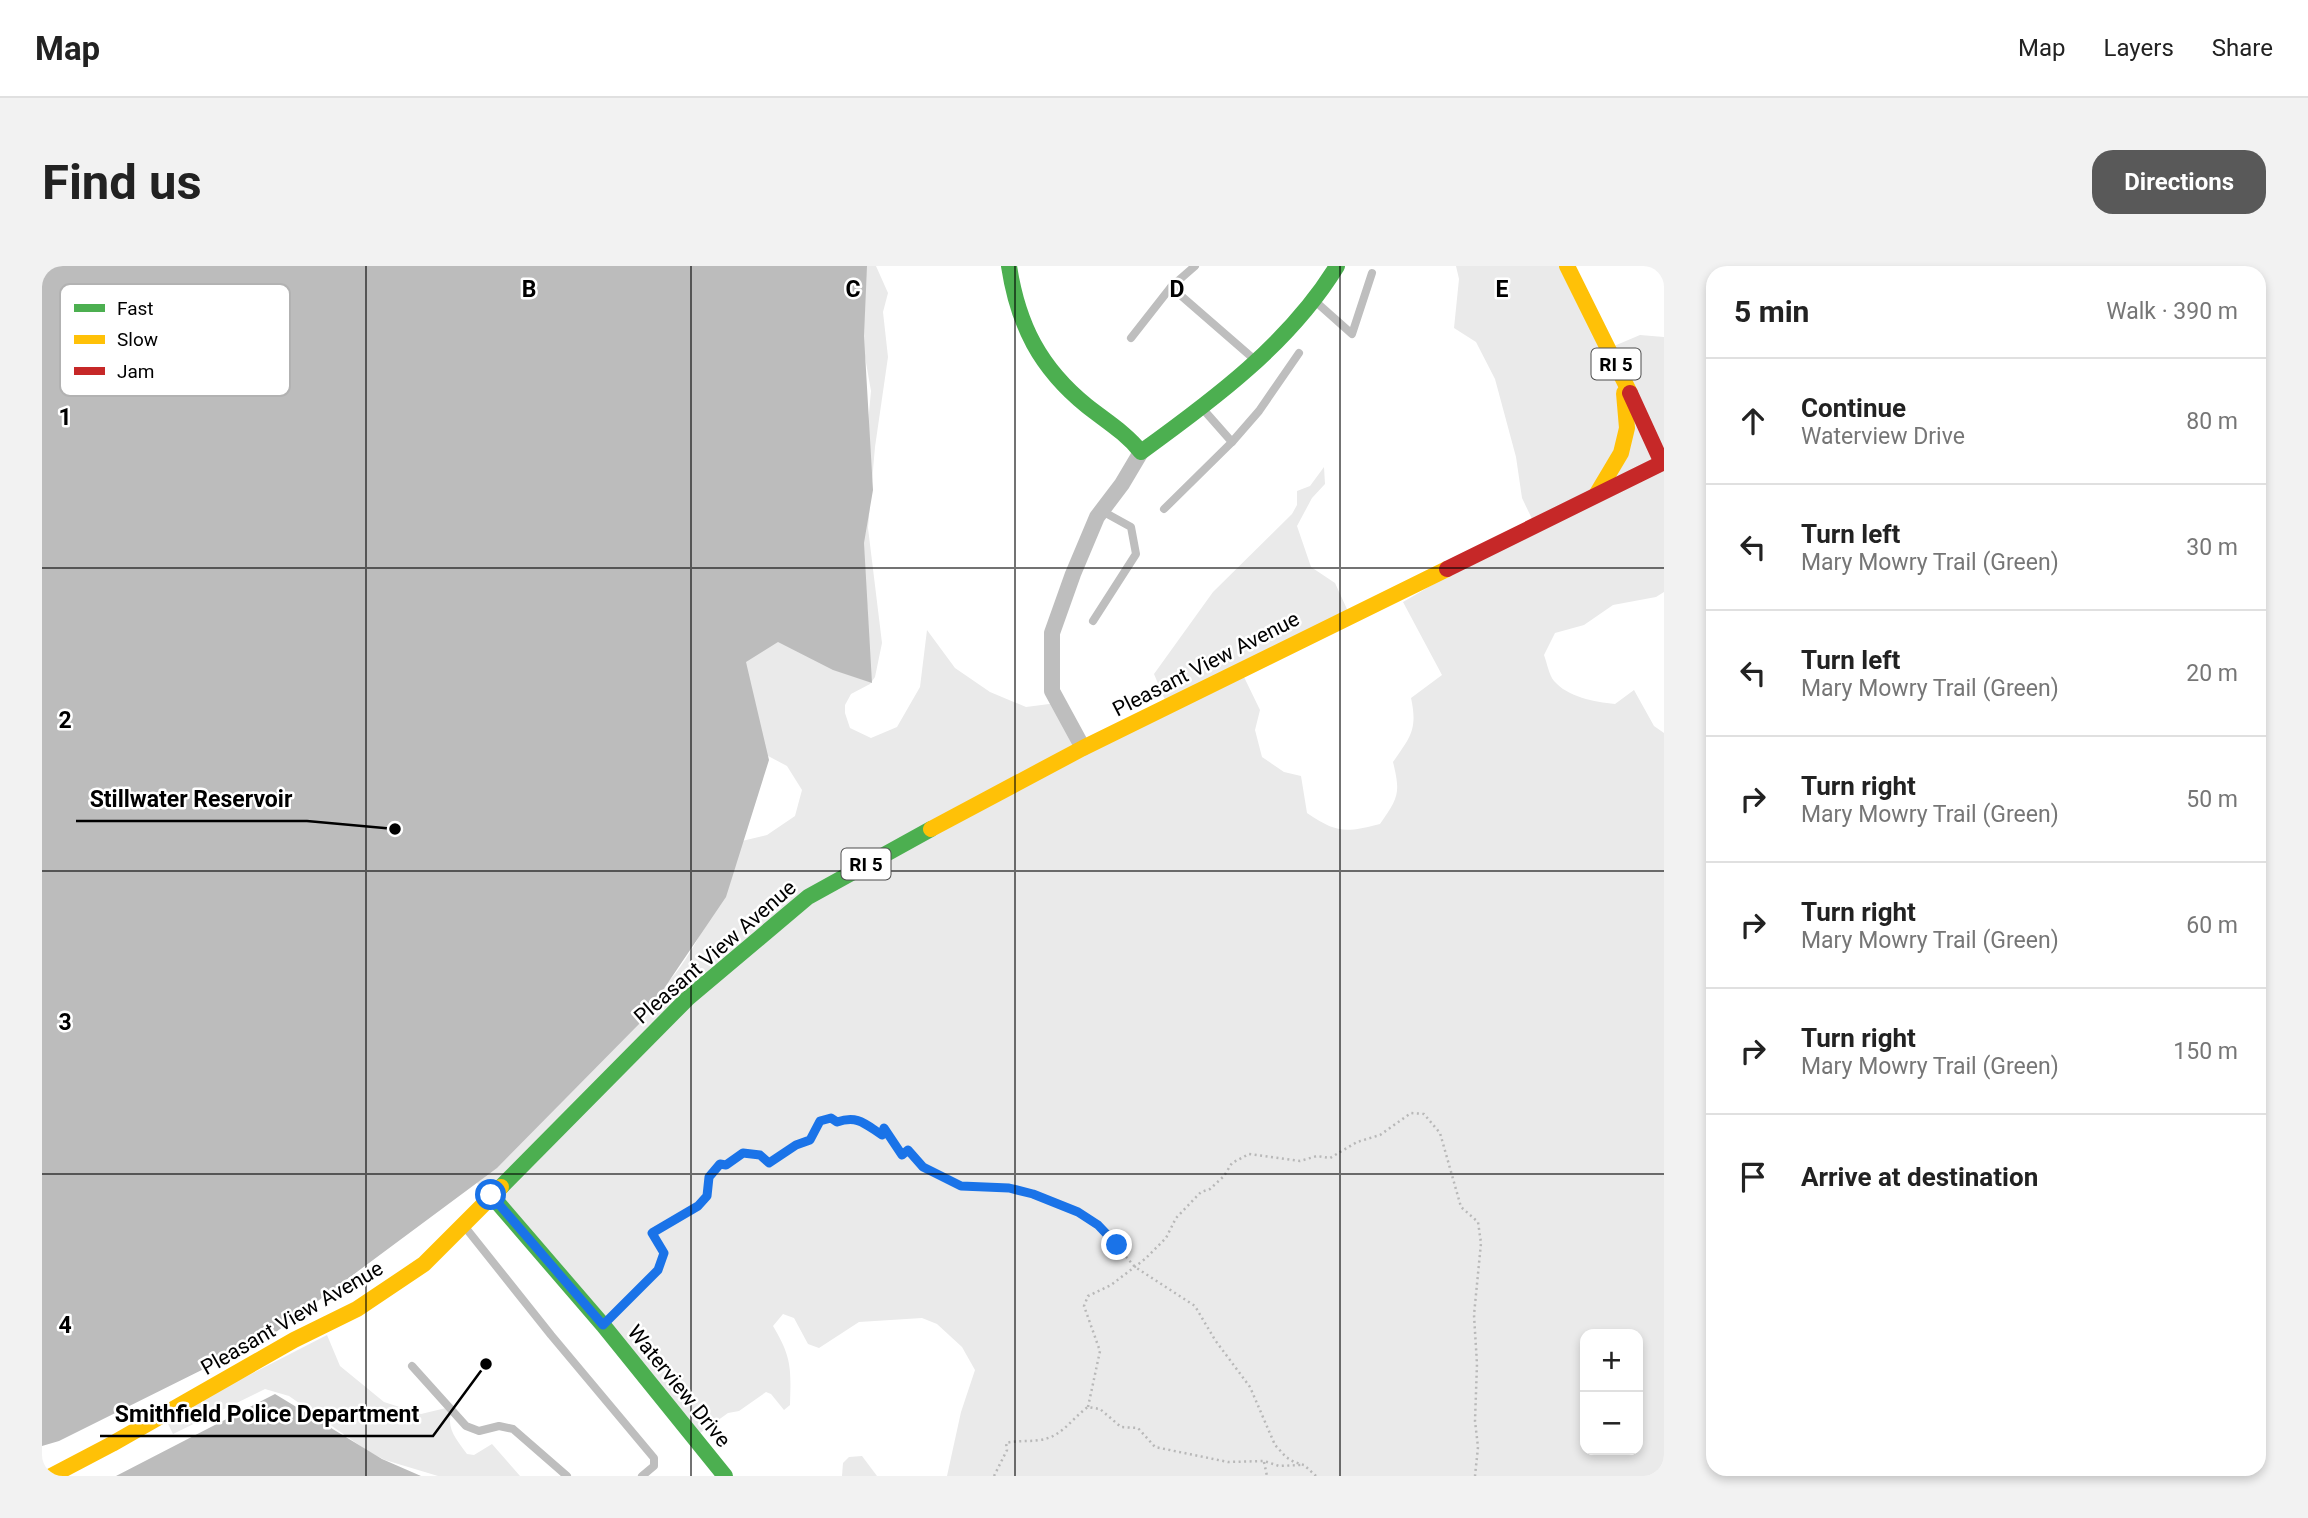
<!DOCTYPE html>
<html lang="en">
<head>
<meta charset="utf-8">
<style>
	body { margin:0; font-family:Roboto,sans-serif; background:#f2f2f2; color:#222 }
	.controls { position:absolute; right:21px; bottom:21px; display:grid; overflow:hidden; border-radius:14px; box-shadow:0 4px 10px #0003 }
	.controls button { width:63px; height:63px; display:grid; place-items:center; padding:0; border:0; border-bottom:2px solid #e0e0e0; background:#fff; color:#222; font:35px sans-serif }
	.stop { position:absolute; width:21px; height:21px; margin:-16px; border:5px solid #1a73e8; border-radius:50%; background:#fff }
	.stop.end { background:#1a73e8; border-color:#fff; box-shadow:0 2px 7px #0008 }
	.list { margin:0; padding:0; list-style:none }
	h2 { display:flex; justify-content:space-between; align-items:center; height:91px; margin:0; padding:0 28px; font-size:30px }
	h2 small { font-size:23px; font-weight:400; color:#767676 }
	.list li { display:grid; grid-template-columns:46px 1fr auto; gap:21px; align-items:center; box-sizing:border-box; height:126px; padding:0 28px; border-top:2px solid #e0e0e0 }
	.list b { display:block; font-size:26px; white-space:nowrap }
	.list p { margin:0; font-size:23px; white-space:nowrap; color:#767676 }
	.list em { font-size:23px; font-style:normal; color:#767676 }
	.icon { flex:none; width:38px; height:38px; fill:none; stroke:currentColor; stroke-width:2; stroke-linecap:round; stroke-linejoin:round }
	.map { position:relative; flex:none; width:1622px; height:1210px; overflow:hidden; border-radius:21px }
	header { display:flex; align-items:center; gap:42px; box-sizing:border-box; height:98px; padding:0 35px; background:#fff; border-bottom:2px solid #e0e0e0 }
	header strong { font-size:33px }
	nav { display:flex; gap:38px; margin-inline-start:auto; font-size:24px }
	.intro { display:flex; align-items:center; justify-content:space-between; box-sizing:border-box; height:168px; padding:0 42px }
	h1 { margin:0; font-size:49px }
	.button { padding:18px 32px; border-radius:21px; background:#595959; color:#fff; font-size:24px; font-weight:700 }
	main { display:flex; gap:42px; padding:0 42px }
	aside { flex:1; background:#fff; border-radius:21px; box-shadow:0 4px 10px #0003 }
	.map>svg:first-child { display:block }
	.green { fill:#eaeaea; fill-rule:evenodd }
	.water { fill:#bcbcbc }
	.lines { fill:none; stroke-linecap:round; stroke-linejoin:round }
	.path { stroke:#b8b8b8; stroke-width:2.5; stroke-dasharray:2 3.5; stroke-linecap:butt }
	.lane { stroke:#bebebe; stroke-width:8 }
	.street { stroke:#bebebe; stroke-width:16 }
	.fast { stroke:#4caf50; stroke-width:16 }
	.slow { stroke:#ffc107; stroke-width:16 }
	.jam { stroke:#c62828; stroke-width:16 }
	.route { stroke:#1a73e8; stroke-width:9 }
	.grid { fill:none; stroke:#000; stroke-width:2; stroke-opacity:0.55 }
	.labels { text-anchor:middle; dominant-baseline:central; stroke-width:5; stroke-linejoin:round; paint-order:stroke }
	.shield { fill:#fff; stroke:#4c4c4c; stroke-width:2 }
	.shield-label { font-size:19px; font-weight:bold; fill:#000 }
	.street-label { font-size:21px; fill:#000; stroke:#fff }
	.key { fill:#fff; stroke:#b2b2b2; stroke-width:2 }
	.key-label { font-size:19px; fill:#000 }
	.grid-label { font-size:23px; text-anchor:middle; font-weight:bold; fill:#000; stroke:#fff; stroke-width:5; stroke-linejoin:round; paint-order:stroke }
	.leader { fill:none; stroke:#000; stroke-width:2.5 }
	.callout-dot { fill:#000; stroke:#fff; stroke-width:2.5 }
	.callout-label { font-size:23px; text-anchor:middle; font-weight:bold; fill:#000; stroke:#fff; stroke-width:5; stroke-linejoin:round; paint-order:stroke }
</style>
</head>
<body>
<header>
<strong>Map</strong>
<nav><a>Map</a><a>Layers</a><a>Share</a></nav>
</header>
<div class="intro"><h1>Find us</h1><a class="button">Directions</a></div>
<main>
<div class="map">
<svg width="1622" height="1210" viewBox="0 0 1622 1210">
	<rect width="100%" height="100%" fill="#fff"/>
	<!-- green -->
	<g class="green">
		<path d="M 807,0 L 834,0 L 846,27 L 841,46 L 846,91 L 833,181 L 826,262 L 840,377 L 833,411 L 828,418 L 809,428 L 803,439 L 803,447 L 808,462 L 829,472 L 855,461 L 878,421 L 885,364 L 913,402 L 948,426 L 984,441 L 1015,437 L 1038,489 L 1125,439 L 1112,408 L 1171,326 L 1250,248 L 1255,239 L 1255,225 L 1268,220 L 1282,201 L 1283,218 L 1270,232 L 1255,260 L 1269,301 L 1293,317 L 1310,354 L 1202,411 L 1218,444 L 1213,464 L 1220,491 L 1242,506 L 1259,510 L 1265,547 C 1295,567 1302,567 1338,558 C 1356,532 1359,528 1351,496 C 1368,471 1376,464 1369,432 L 1400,409 L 1361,336 L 1493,259 L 1480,232 L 1474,191 L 1453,113 L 1434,76 L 1412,62 L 1417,13 L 1414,0 L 1522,0 L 1565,83 L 1598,69 L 1622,71 L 1622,326 L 1614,331 L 1571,339 L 1542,359 L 1513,367 L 1502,389 C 1505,397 1507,409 1512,415 C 1526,431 1552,436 1573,438 L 1592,424 L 1612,460 L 1622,467 L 1622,1210 L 905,1210 L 919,1146 L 933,1104 L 920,1081 L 895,1058 L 880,1052 L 817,1056 L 777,1082 L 766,1078 L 752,1052 L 741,1048 L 731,1060 C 750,1092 749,1102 748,1139 L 742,1144 L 729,1128 L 724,1126 L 697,1145 L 686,1147 L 654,1170 L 451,933 L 433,915 L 633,708 C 664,668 680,620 700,575 L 725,569 L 753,550 L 760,524 L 745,500 L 713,483 L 690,396 L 731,375 L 818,382 L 826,348 L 816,265 L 829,125 ZM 1543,1068 L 1596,1068 L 1596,1184 L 1543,1184 Z"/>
		<path d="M 285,1069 L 298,1100 L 342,1136 L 379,1148 L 404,1142 L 410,1146 C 403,1162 416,1175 425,1188 L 432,1189 L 450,1178 L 478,1210 L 396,1210 L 343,1194 L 327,1186 L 247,1130 L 223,1123 L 131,1168 L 123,1152 Z"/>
		<polygon points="820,1190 835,1210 800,1210 801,1197 807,1191"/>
	</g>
	<!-- water -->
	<g class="water">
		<polygon points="0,0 825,0 822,70 831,224 822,277 830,417 791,404 736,376 704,396 727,494 684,631 600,755 455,902 230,1069 17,1175 0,1180"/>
		<polygon points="233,1128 340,1193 379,1210 74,1210"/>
	</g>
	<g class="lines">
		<!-- path -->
		<g class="path">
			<path d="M 573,1046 L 616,1004 L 622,987 L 610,967 L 656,940 L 665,930 L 667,911 L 678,898 L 684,899 L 701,887 L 717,889 L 727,897 L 754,879 L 768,874 L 777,855 L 789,851 L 795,856 C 816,849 823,858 840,869 L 842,862 L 860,889 L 866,884 L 881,901 L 904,914 L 919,920 L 967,922 L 991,928 L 1036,946 L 1056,959 L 1093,1001 L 1153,1040 L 1173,1074 L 1208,1121 L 1233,1179 L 1244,1191 L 1252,1196 L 1262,1199 L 1274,1210"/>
			<polyline points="1046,1141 1058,1085 1042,1040 1046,1030 1069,1019 1103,993 1124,972 1134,952 1159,926 1168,923 1182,910 1190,897 1207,888 1258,895 1275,890 1288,892 1315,876 1338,869 1369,847 1382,848 1398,867 1419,941 1436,956 1439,977 1432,1049 1435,1098 1433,1155 1436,1181 1433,1210"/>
			<polyline points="1222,1196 1225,1210"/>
			<path d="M 952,1210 L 965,1184 L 964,1177 C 976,1174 986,1176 998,1174 C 1020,1171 1029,1153 1046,1141 L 1058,1143 L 1079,1161 L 1096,1162 L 1113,1181 L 1186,1196 L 1222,1195 L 1237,1200 L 1259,1199"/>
		</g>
		<!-- lane -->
		<g class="lane">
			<polyline points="1153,0 1129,21 1213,94"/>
			<polyline points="1274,36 1310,68 1330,7"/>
			<polyline points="1089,72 1129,21"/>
			<polyline points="1190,176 1217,145 1257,87"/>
			<polyline points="1122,243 1190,176 1160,142"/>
			<polyline points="1051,355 1094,288 1089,261 1060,245"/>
			<polyline points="423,961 509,1069 612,1192 612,1200 600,1210"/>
			<polyline points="370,1100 424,1160 437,1165 457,1160 471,1163 525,1210"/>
		</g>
		<!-- street -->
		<polyline class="street" points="1041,482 1010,425 1010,367 1031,308 1055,251 1080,218 1099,186"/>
		<!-- fast -->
		<g class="fast">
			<path d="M 967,0 C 976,59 998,102 1045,140 C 1064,155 1084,167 1099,186 C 1171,134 1248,77 1295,0"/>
			<polyline points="459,921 645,733 766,631 889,563"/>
			<polyline points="449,929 561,1059 683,1210"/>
		</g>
		<!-- slow -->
		<g class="slow">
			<polyline points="1525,0 1588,127"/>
			<polyline points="1554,229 1579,187 1585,162 1582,127"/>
			<polyline points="889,563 1041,482 1405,303"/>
			<polyline points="9,1210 70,1178 252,1074 315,1043 382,998 459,921"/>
		</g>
		<!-- jam -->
		<polyline class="jam" points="1405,303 1620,197 1588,127"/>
	</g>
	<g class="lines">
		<!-- route -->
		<path class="route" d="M 449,929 L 561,1059 L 616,1004 L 622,987 L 610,967 L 656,940 L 665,930 L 667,911 L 678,898 L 684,899 L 701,887 L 718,889 L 727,897 L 754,879 L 768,874 L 778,855 L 789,852 L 795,856 C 816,849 823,858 840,869 L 842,862 L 860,889 L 866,884 L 881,901 L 919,920 L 967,922 L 991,928 L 1036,946 L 1056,959 L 1075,979"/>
	</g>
	<!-- grid -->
	<path class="grid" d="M 324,0 L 324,1210M 649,0 L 649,1210M 973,0 L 973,1210M 1298,0 L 1298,1210M 0,302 L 1622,302M 0,605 L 1622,605M 0,908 L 1622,908"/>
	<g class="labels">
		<!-- shield labels -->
		<g class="shield">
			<rect x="1549.5" y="82.5" width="49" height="31" rx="5"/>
			<rect x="799.5" y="582.5" width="49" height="31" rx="5"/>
		</g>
		<g class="shield-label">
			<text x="1574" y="98">RI 5</text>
			<text x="824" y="598">RI 5</text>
		</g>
		<!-- street labels -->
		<g class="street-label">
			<text transform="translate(1164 398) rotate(-27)">Pleasant View Avenue</text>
			<text transform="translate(673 686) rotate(-41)">Pleasant View Avenue</text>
			<text transform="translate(250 1052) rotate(-30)">Pleasant View Avenue</text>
			<text transform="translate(637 1120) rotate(51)">Waterview Drive</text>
		</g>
	</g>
	<!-- legend -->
	<rect x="18" y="18" width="230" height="112" rx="10" class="key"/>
	<rect x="32" y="38" width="31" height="8" fill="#4caf50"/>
	<rect x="32" y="69" width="31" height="9" fill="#ffc107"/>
	<rect x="32" y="101" width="31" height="8" fill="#c62828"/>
	<g class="key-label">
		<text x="75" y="49">Fast</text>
		<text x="75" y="80">Slow</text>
		<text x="75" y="112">Jam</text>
	</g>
	<g class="grid-label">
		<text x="487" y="31">B</text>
		<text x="811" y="31">C</text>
		<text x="1135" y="31">D</text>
		<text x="1460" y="31">E</text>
		<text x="23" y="159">1</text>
		<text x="23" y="462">2</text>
		<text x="23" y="764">3</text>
		<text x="23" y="1067">4</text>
	</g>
	<!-- callouts -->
	<path class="leader" d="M353 563L265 555H34M444 1098L391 1170H58"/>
	<g class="callout-dot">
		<circle cx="353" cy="563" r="7"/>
		<circle cx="444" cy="1098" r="7"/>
	</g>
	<g class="callout-label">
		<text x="149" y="541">Stillwater Reservoir</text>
		<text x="225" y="1156">Smithfield Police Department</text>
	</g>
</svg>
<div class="controls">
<button>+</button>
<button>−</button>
</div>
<div class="stop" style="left:449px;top:929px"></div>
<div class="stop end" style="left:1075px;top:979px"></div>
</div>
<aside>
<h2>5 min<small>Walk · 390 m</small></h2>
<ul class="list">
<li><svg class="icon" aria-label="ahead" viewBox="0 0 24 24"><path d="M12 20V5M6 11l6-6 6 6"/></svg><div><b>Continue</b><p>Waterview Drive</p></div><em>80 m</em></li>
<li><svg class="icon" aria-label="left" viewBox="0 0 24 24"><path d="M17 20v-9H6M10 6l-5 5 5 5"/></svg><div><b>Turn left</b><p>Mary Mowry Trail (Green)</p></div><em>30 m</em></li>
<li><svg class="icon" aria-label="left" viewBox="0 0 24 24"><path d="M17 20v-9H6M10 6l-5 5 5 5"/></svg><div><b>Turn left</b><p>Mary Mowry Trail (Green)</p></div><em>20 m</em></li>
<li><svg class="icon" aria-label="right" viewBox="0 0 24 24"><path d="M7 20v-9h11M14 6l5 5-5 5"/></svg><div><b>Turn right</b><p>Mary Mowry Trail (Green)</p></div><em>50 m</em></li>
<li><svg class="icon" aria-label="right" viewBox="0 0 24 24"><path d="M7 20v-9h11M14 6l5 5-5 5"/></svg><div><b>Turn right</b><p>Mary Mowry Trail (Green)</p></div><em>60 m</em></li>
<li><svg class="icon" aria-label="right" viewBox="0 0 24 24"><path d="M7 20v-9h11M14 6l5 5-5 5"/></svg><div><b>Turn right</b><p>Mary Mowry Trail (Green)</p></div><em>150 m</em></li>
<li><svg class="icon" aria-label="arrive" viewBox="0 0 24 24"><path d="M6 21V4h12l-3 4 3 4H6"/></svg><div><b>Arrive at destination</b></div></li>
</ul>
</aside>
</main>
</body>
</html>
